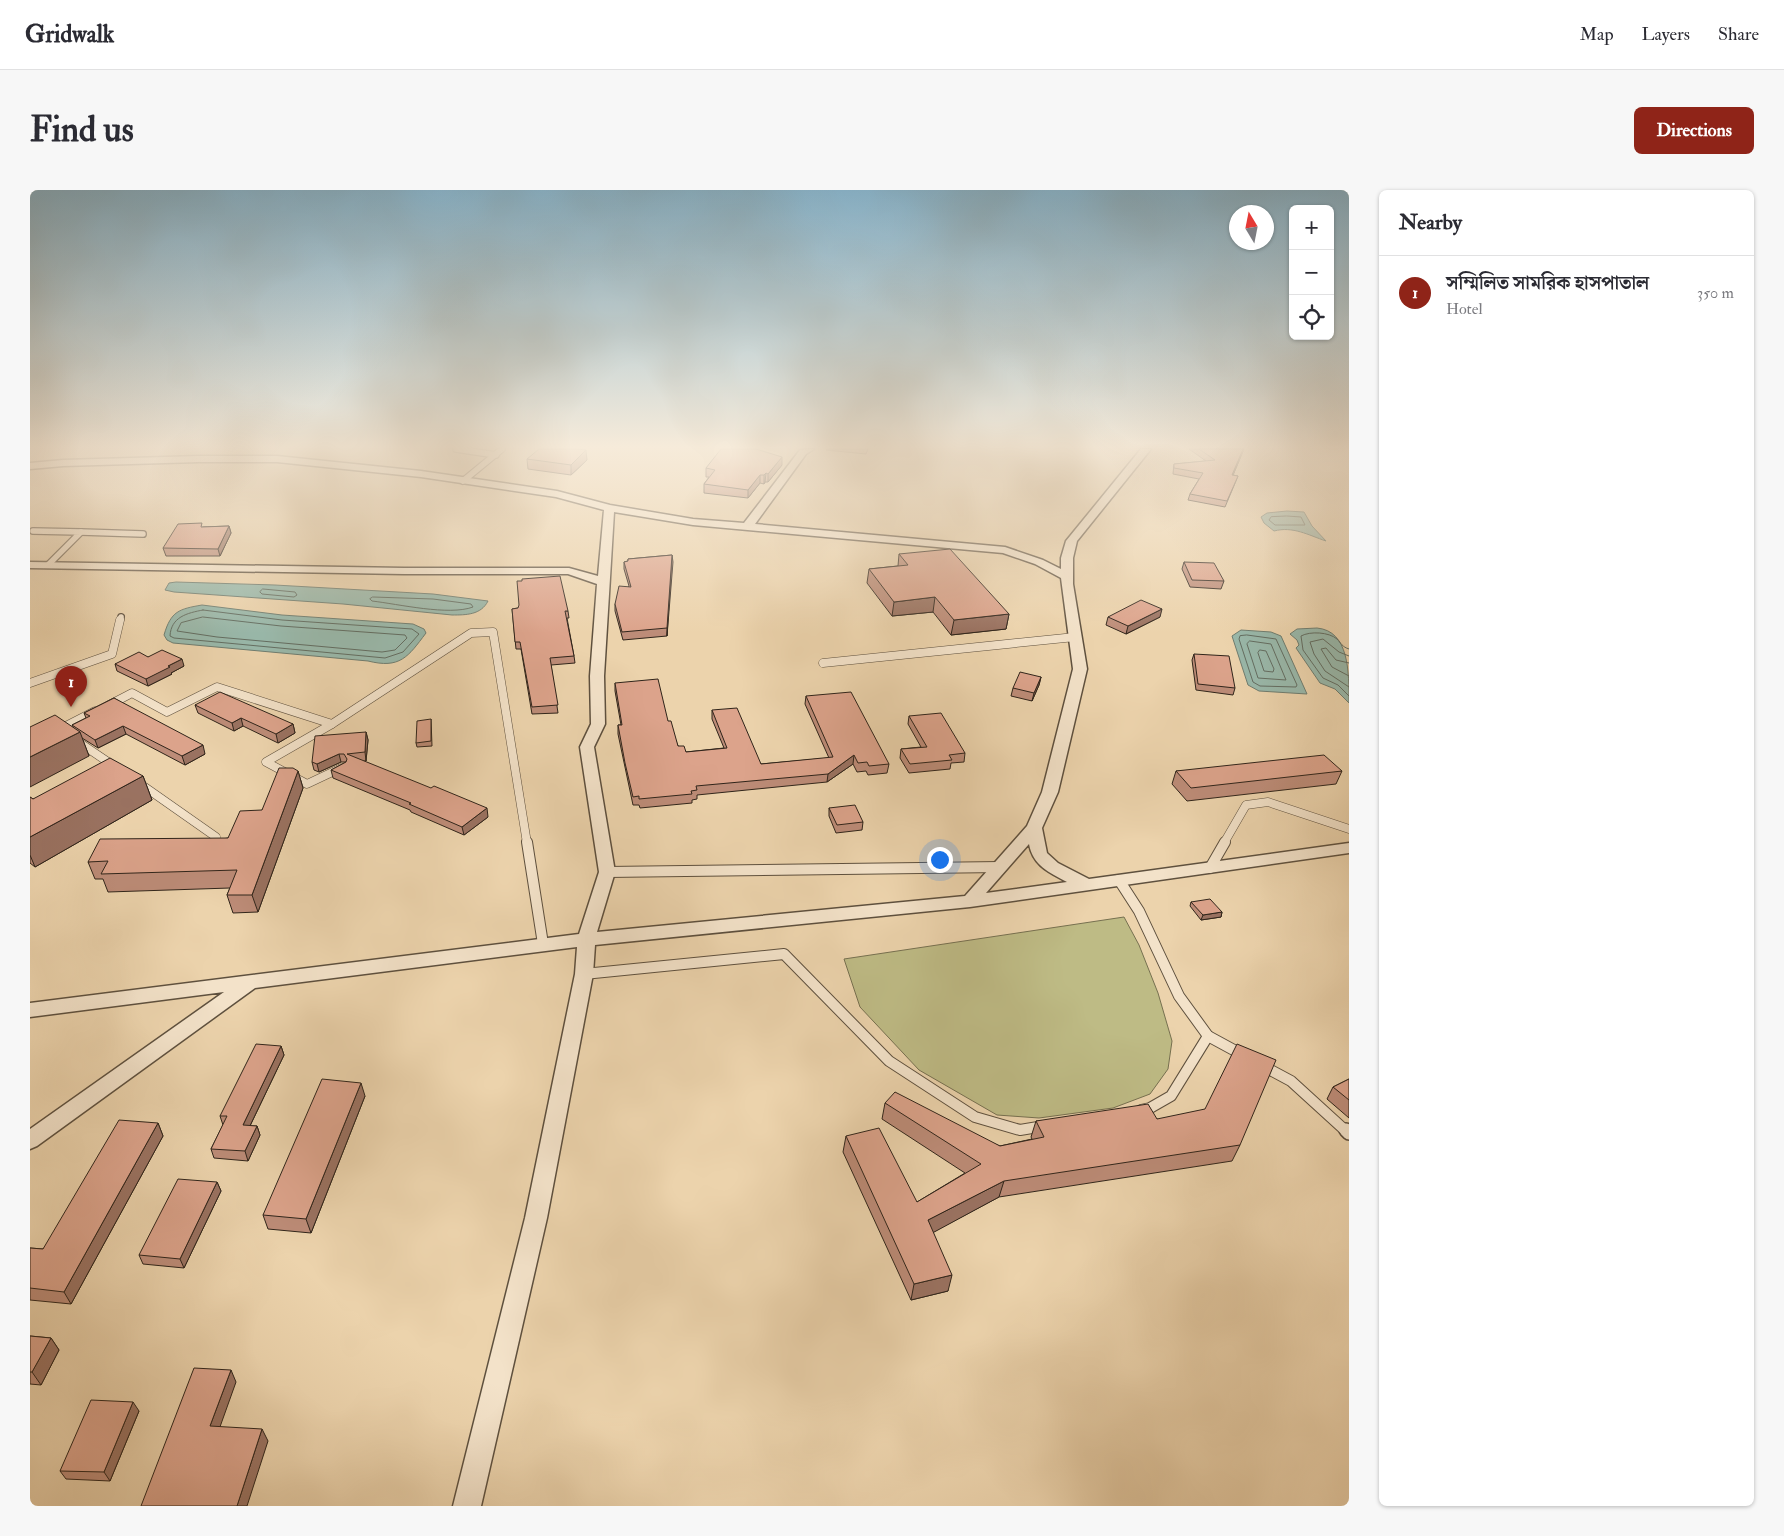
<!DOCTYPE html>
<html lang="en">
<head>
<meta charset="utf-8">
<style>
	body { margin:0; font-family:"IM FELL Double Pica","Noto Serif Bengali",serif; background:#f7f7f7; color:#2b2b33 }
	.controls { position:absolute; right:15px; top:15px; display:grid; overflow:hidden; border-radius:8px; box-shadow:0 1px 4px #0004 }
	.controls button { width:45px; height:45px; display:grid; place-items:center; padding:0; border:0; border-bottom:1px solid #e1e1e2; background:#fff; color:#2b2b33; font:25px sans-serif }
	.compass { position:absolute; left:1199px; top:15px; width:45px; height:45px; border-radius:50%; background:#fff; box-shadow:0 1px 4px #0004; rotate:350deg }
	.you { position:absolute; left:909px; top:669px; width:18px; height:18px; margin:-12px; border:4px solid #fff; border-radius:50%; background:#1a73e8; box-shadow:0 0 0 8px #1a73e833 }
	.badge { display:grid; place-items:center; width:32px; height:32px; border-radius:50%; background:#8f2418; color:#fff; font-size:16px; font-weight:700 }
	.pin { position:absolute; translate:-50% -41px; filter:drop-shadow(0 1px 2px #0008) }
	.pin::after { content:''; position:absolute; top:26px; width:18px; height:15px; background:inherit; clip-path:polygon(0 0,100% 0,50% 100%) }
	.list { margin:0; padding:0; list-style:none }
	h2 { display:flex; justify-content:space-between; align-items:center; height:65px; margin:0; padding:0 20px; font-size:21px }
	h2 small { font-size:16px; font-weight:400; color:#7c7c81 }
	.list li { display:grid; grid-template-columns:32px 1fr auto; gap:15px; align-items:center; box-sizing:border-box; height:75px; padding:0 20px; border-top:1px solid #e1e1e2 }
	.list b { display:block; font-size:19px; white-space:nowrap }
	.list p { margin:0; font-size:16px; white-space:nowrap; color:#7c7c81 }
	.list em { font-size:16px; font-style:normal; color:#7c7c81 }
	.icon { flex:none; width:28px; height:28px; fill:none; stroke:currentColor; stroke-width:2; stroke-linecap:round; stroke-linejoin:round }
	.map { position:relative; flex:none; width:1319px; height:1316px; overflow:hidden; border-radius:8px }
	header { display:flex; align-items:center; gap:30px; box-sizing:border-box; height:70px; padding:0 25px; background:#fff; border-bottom:1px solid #e1e1e2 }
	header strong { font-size:24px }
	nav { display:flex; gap:28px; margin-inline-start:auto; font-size:18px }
	.intro { display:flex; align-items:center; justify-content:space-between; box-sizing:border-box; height:120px; padding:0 30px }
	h1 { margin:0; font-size:35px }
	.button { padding:12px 22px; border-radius:8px; background:#8f2418; color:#fff; font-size:18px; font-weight:700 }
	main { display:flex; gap:30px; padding:0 30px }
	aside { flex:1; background:#fff; border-radius:8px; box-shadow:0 1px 4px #0004 }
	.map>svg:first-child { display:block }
	.green { fill:#bebb85; stroke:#767050 }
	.water { fill:#99b8aa; stroke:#6f7d70 }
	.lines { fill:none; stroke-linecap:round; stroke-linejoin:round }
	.shore { stroke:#646e62; stroke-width:1 }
	.lane-far3-casing { stroke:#5e503e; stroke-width:8 }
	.lane-far2-casing { stroke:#5e503e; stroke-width:9 }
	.lane-far1-casing { stroke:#5e503e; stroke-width:12 }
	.lane-casing { stroke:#5e503e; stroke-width:16 }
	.street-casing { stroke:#5e503e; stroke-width:3 }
	.lane-far3 { stroke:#f3e2c9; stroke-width:5.5 }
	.lane-far2 { stroke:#f3e2c9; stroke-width:8 }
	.lane-far1 { stroke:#f3e2c9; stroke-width:10 }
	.lane { stroke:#f3e2c9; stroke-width:13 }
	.street { fill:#f3e2c9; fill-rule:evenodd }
	.wall { fill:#bd8c78; stroke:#2f241a }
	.shaded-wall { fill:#9a7261; stroke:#2f241a }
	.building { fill:#dca38b; stroke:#2f241a }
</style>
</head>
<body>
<header>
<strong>Gridwalk</strong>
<nav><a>Map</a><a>Layers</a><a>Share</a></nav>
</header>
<div class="intro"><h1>Find us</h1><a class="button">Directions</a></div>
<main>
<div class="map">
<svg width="1319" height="1316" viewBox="0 0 1319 1316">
	<rect width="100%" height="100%" fill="#ecd3ac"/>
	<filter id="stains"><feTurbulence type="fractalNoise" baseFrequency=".004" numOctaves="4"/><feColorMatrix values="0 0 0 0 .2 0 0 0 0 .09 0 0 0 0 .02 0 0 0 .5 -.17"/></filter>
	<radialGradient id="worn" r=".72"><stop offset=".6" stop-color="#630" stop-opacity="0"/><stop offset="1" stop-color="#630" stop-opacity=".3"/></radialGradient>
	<!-- green -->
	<polygon class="green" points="1094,727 1109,755 1128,803 1142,851 1138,879 1120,904 1083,918 1009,928 967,925 889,880 830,817 814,769"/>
	<!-- water -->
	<g class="water">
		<path d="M 1257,321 L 1274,322 L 1282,336 L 1296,351 C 1278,345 1263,336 1244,341 L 1234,333 L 1231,327 L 1237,323 Z"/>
		<path d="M 146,392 L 245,395 L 403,404 L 458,411 C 451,425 436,425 422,425 L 313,414 L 144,402 L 135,400 L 139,393 Z"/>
		<path d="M 172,415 L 252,425 L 383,434 L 394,439 L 396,443 C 378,467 370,479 338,471 L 143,453 L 137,450 L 134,445 C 141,421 149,419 172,415 Z"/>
		<path d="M 1287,438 C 1319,441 1319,481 1319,513 L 1305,499 L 1290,493 L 1266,458 L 1269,455 L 1267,450 L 1260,444 L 1267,439 Z"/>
		<polygon points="1211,440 1241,442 1251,446 1277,504 1229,501 1218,495 1202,446"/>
	</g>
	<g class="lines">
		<!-- shore -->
		<g class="shore">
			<polygon points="1257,326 1271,327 1275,335 1245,335 1239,330 1241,327"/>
			<polygon points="233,399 265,402 267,405 264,407 232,404 230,402"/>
			<path d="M 343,407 L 403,409 L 441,414 L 443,417 C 419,426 368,414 342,411 L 340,409 Z"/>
			<path d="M 173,420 L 252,430 L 382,439 L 389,444 L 373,462 L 355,468 L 144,448 L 140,446 C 141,427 157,423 173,420 Z"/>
			<polygon points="173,427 251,436 375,445 377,448 365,460 352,462 187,447 147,441 151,433"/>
			<polygon points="1217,445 1246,449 1267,495 1266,497 1230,496 1223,492 1209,449 1210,446"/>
			<polygon points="1220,451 1241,454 1256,490 1228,488 1217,454"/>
			<path d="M 1319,459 C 1312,457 1311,453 1307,449 C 1299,442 1280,441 1271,446 L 1273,460 L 1293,488 L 1308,495 L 1319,506"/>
			<polygon points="1230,460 1236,461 1244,479 1243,482 1234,481 1228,463"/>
			<polyline points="1319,466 1309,462 1293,449 1280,452 1284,464 1295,481 1319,497"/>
			<polyline points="1319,473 1306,470 1296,458 1291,459 1302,477 1319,486"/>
		</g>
		<!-- lane-far3 casing -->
		<g class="lane-far3-casing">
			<g id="lane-far3">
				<polyline points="426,259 466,265"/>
				<polyline points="433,291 472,259"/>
				<polyline points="3,341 51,342 18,375"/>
				<polyline points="51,342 113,344"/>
				<polyline points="90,431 91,427"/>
			</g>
		</g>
		<!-- lane-far2 casing -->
		<g class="lane-far2-casing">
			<g id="lane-far2">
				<polyline points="793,473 1045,447"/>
				<polyline points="0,493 82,464 90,430"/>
				<polyline points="79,515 102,503 137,522 187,497 302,534 441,443 463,442 497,653"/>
				<polyline points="302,534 236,572 277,594 311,578"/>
				<polyline points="30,539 65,521"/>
				<polyline points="47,551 84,576"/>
				<polyline points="109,593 186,647"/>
				<polyline points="1194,653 1216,615 1238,612 1319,639"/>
			</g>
		</g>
		<!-- lane-far1 casing -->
		<g class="lane-far1-casing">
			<g id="lane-far1">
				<polyline points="497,652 513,754"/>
				<polyline points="1180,678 1195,652"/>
				<polyline points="577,682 971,677"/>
				<polyline points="1089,690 1109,721 1149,806 1178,846 1141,906 1120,918 1111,920"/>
				<polyline points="554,784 754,764 859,871 945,927 990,940 1014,936"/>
				<polyline points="1178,846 1213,865"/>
				<polyline points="1233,876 1261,891 1317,942"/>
			</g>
		</g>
		<!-- lane casing -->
		<g class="lane-casing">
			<polyline id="lane" points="1316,940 1319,943"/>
		</g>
		<!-- street casing -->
		<g class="street-casing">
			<path id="street" d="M 784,259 L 776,264 L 725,334 L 975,357 L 1013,370 L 1031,379 L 1031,368 L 1036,351 L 1111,259 L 1121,259 L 1047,351 L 1043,368 L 1043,394 L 1057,479 L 1028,602 L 1012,638 L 1017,663 L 1028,673 L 1059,689 L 1319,653 L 1319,663 L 940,717 L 565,755 L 563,784 L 517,1028 L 451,1316 L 423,1316 L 495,1028 L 545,784 L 547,757 L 225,798 L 7,956 L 0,959 L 0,939 L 194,802 L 0,827 L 0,813 L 549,744 L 569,682 L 550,557 L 561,534 L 560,486 L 567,394 L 538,384 L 374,384 L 0,378 L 0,372 L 374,378 L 539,378 L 568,386 L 574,320 L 526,307 L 391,287 L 247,272 L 169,272 L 33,276 L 0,279 L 0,273 L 33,270 L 169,266 L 247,266 L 391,281 L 527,301 L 580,315 L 663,329 L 714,333 L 770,260 ZM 584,322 L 663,335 L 973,363 L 1005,374 L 1031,388 L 1043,479 L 1012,602 L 997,636 L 935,706 L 567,742 L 585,682 L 564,557 L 575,534 L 574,486 ZM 999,654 C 1003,676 1019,682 1037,692 L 956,703 Z"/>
		</g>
		<!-- lane-far3 -->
		<use href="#lane-far3" class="lane-far3"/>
		<!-- lane-far2 -->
		<use href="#lane-far2" class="lane-far2"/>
		<!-- lane-far1 -->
		<use href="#lane-far1" class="lane-far1"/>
		<!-- lane -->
		<use href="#lane" class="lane"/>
		<!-- street -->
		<use href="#street" class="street"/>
	</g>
	<!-- wall -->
	<g class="wall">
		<polygon points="797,259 838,259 836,264 796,260"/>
		<polygon points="1159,259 1214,259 1203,285 1208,286 1206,291 1195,317 1158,310 1160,304 1169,289 1143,284 1144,274 1176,271"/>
		<polygon points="497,269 557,270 541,285 498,279"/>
		<polygon points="752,275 738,292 735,292 734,294 730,293 718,308 674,303 674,294 679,287 676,287 676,278"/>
		<polygon points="199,336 201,343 190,366 136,366 133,358 173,337"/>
		<polygon points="869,364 979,424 976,439 921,445 903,422 862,426 837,393 839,379 868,376"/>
		<polygon points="642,365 637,446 593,450 585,421 585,414 599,396 594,379 594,372 598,371 598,369"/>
		<polygon points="1154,372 1194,391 1191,399 1160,397 1152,379"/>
		<polygon points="488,418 538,421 539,428 537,428 544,466 545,473 521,475 528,523 502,524 491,459 486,459 482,419"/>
		<polygon points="1078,427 1130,427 1096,444 1076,435"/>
		<polygon points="1164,464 1205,498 1203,505 1166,500 1162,470"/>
		<polygon points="118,467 154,476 141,483 142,484 118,496 87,481 85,474"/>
		<polygon points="1011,487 1009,495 1002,511 981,506 983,498"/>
		<polygon points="585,493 638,531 648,556 656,562 694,558 682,529 682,520 731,574 799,568 775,514 776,506 859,574 857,583 838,585 836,581 827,582 823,574 797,592 667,605 667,609 662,610 662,613 610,618 609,615 603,615 588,544 588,535 591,535 585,501"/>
		<polygon points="84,508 175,564 155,575 96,544 68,558 52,548 59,566 42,535 56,528 54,523"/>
		<polygon points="165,515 263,534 265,543 248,553 213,536 204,541 168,523"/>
		<polygon points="879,526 935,563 934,572 921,573 920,579 879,583 870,568 871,559 891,557 878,534"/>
		<polygon points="401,529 402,556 387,557 386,553"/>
		<polygon points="336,542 338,550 336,571 333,571 458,627 434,645 381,622 380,620 303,588 301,580 316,572 311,572 289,582 284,580 282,572"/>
		<polygon points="268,581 273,598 228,722 203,723 197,705 200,698 78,702 73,689 65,689 58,672 198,648 232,620"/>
		<polygon points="1146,581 1312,581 1306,594 1157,611 1142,594"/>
		<polygon points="113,586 122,610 5,677 0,673 0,607 3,609"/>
		<polygon points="799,618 833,632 832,640 806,643 799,626"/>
		<polygon points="1161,712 1192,722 1191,727 1171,730 1160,716"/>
		<polygon points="251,856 254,865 220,936 227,936 230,945 218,971 184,968 181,959 193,935 190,926"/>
		<polygon points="1319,889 1319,928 1297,909 1303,897"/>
		<polygon points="335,906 281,1043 238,1039 233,1025"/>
		<polygon points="855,913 970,956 1002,949 1001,947 1006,931 1127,929 1210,955 1202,971 969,1007 903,1042 918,1101 881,1110 813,962 816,946 887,1012 935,983 852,929"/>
		<polygon points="128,933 133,946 41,1114 0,1110 0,1058 13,1059"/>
		<polygon points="187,992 191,1001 154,1078 113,1074 109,1065"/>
		<polygon points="0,1146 21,1148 29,1160 11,1195 0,1194"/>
		<polygon points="109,1221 80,1291 36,1289 30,1281"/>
	</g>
	<!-- shaded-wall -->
	<g class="shaded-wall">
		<polygon points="1213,259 1214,259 1201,290 1202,285"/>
		<polygon points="556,260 557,270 541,285 541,275"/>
		<polygon points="752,267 752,275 738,292 738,284"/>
		<polygon points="736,283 735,292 734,294 734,285"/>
		<polygon points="730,285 730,293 718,308 718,300"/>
		<polygon points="199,336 201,343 190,366 188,359"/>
		<polygon points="642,365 643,372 637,446 637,438"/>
		<polygon points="905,407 903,422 862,426 864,412"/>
		<polygon points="1132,419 1130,427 1096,444 1098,436"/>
		<polygon points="979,424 976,439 921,445 924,430"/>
		<polygon points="152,469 154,476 141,483 142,484 118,496 116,489 138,476"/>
		<polygon points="1011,487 1009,495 1002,511 1004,503"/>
		<polygon points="211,528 213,536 204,541 202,533"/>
		<polygon points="263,534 265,543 248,553 246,544"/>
		<polygon points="93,536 96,544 68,558 65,550"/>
		<polygon points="50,542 59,566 0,597 0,567"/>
		<polygon points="336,542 338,550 336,571 335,562"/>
		<polygon points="173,555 175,564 155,575 152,566"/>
		<polygon points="309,564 311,572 289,582 287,574"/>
		<polygon points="824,565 823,574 797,592 798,584"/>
		<polygon points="268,581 273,598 228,722 222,705"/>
		<polygon points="113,586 122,610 5,677 0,665 0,647"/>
		<polygon points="457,618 458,627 434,645 432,637"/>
		<polygon points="1192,722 1191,727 1171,730 1173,725"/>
		<polygon points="251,856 254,865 216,944 213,935"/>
		<polygon points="331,893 335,906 281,1043 276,1029"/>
		<polygon points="128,933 133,946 41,1114 34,1102"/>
		<polygon points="227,936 230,945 218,971 215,961"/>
		<polygon points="974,991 969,1007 895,1047 898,1030"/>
		<polygon points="187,992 191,1001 154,1078 150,1069"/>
		<polygon points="922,1085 918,1101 881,1110 884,1094"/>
		<polygon points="21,1148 29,1160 11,1195 2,1182"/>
		<polygon points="201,1180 206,1192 186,1248 180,1236"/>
		<polygon points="103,1212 109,1221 80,1291 74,1282"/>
		<polygon points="232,1239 238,1251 217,1316 207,1316"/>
	</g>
	<!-- building -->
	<g class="building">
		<polygon points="509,259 547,259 556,260 541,275 497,269"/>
		<polygon points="691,259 726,259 752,267 738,284 736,283 734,285 730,285 718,300 674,294 685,280 676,278"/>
		<polygon points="1169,259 1213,259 1202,285 1208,286 1197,311 1160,304 1173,283 1144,278 1144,274 1185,270"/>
		<polygon points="172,333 171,337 199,336 188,359 133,358 148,334"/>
		<polygon points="920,359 979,424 924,430 905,407 864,412 839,379 878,375 869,364"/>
		<polygon points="642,365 637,438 592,442 585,414 589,396 601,397 594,372 598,371 598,369"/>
		<polygon points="1154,372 1184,373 1194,391 1162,390"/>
		<polygon points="530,386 538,421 535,421 544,466 520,468 528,515 502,517 490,452 485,452 482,419 488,418 489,415 487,391 492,391 492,389"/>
		<polygon points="1111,410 1132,419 1098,436 1078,427"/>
		<polygon points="132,460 152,469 138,476 140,477 116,489 85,474 109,462 118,467"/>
		<polygon points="1164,464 1199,466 1205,498 1168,494"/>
		<polygon points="990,482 1011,487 1004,503 983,498"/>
		<polygon points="628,489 638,531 641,531 648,556 654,556 656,562 697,558 682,520 707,518 731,574 803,567 776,506 821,502 859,574 839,576 837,572 828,573 824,565 798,584 666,596 667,600 661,601 662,604 609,609 609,606 603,607 595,573 588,535 592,535 585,493"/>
		<polygon points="190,502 263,534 246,544 211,528 202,533 165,515"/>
		<polygon points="84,508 173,555 152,566 93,536 65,550 42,535 60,526 54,523"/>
		<polygon points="911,523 935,563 919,565 922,570 880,574 871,559 897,557 879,526"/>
		<polygon points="25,525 50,542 0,567 0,537"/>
		<polygon points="401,529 401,551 386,553 387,531"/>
		<polygon points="336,542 335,562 317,564 401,598 404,596 457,618 432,637 379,614 381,613 301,580 316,572 317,569 314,564 309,564 287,574 282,572 285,546"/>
		<polygon points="1294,565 1312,581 1161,598 1146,581"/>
		<polygon points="80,568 113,586 0,647 0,607 3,609"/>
		<polygon points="249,578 263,578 268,581 222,705 197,705 207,680 71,684 78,671 58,672 70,649 198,648 210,621 232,620"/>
		<polygon points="825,615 833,632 807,635 799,618"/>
		<polygon points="1180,709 1192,722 1173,725 1161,712"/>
		<polygon points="226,854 251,856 213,935 227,936 215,961 181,959 197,926 190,926"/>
		<polygon points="1207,854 1246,870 1210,955 974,991 898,1030 922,1085 884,1094 816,946 849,938 887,1012 951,974 855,913 865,902 970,956 1014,947 1006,931 1118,914 1127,929 1175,919"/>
		<polygon points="292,889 331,893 276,1029 233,1025"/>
		<polygon points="1319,889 1319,910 1303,897"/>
		<polygon points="89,930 128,933 34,1102 0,1098 0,1058 13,1059"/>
		<polygon points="148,989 187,992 150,1069 109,1065"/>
		<polygon points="0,1146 21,1148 2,1182 0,1182"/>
		<polygon points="164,1178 201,1180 180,1236 232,1239 207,1316 111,1316"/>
		<polygon points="61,1210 103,1212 74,1282 30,1281"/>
	</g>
	<!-- sky -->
	<linearGradient id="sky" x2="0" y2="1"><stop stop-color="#88b6cf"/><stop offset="0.58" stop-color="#f6ebda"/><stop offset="1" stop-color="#f6ebda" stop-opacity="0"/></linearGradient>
	<rect width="1319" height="443" fill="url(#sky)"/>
	<rect width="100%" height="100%" filter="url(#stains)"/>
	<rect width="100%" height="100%" fill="url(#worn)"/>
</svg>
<div class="controls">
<button>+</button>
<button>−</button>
<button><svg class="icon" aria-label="locate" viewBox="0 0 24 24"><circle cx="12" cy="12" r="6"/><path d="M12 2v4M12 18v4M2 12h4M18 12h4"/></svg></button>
</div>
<svg class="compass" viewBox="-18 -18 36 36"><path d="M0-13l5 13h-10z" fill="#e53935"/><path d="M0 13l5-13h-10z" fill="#7c7c81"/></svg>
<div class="you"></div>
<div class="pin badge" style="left:41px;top:517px">1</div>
</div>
<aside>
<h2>Nearby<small></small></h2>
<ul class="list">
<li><span class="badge">1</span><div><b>সম্মিলিত সামরিক হাসপাতাল</b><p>Hotel</p></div><em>350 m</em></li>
</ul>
</aside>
</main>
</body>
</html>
